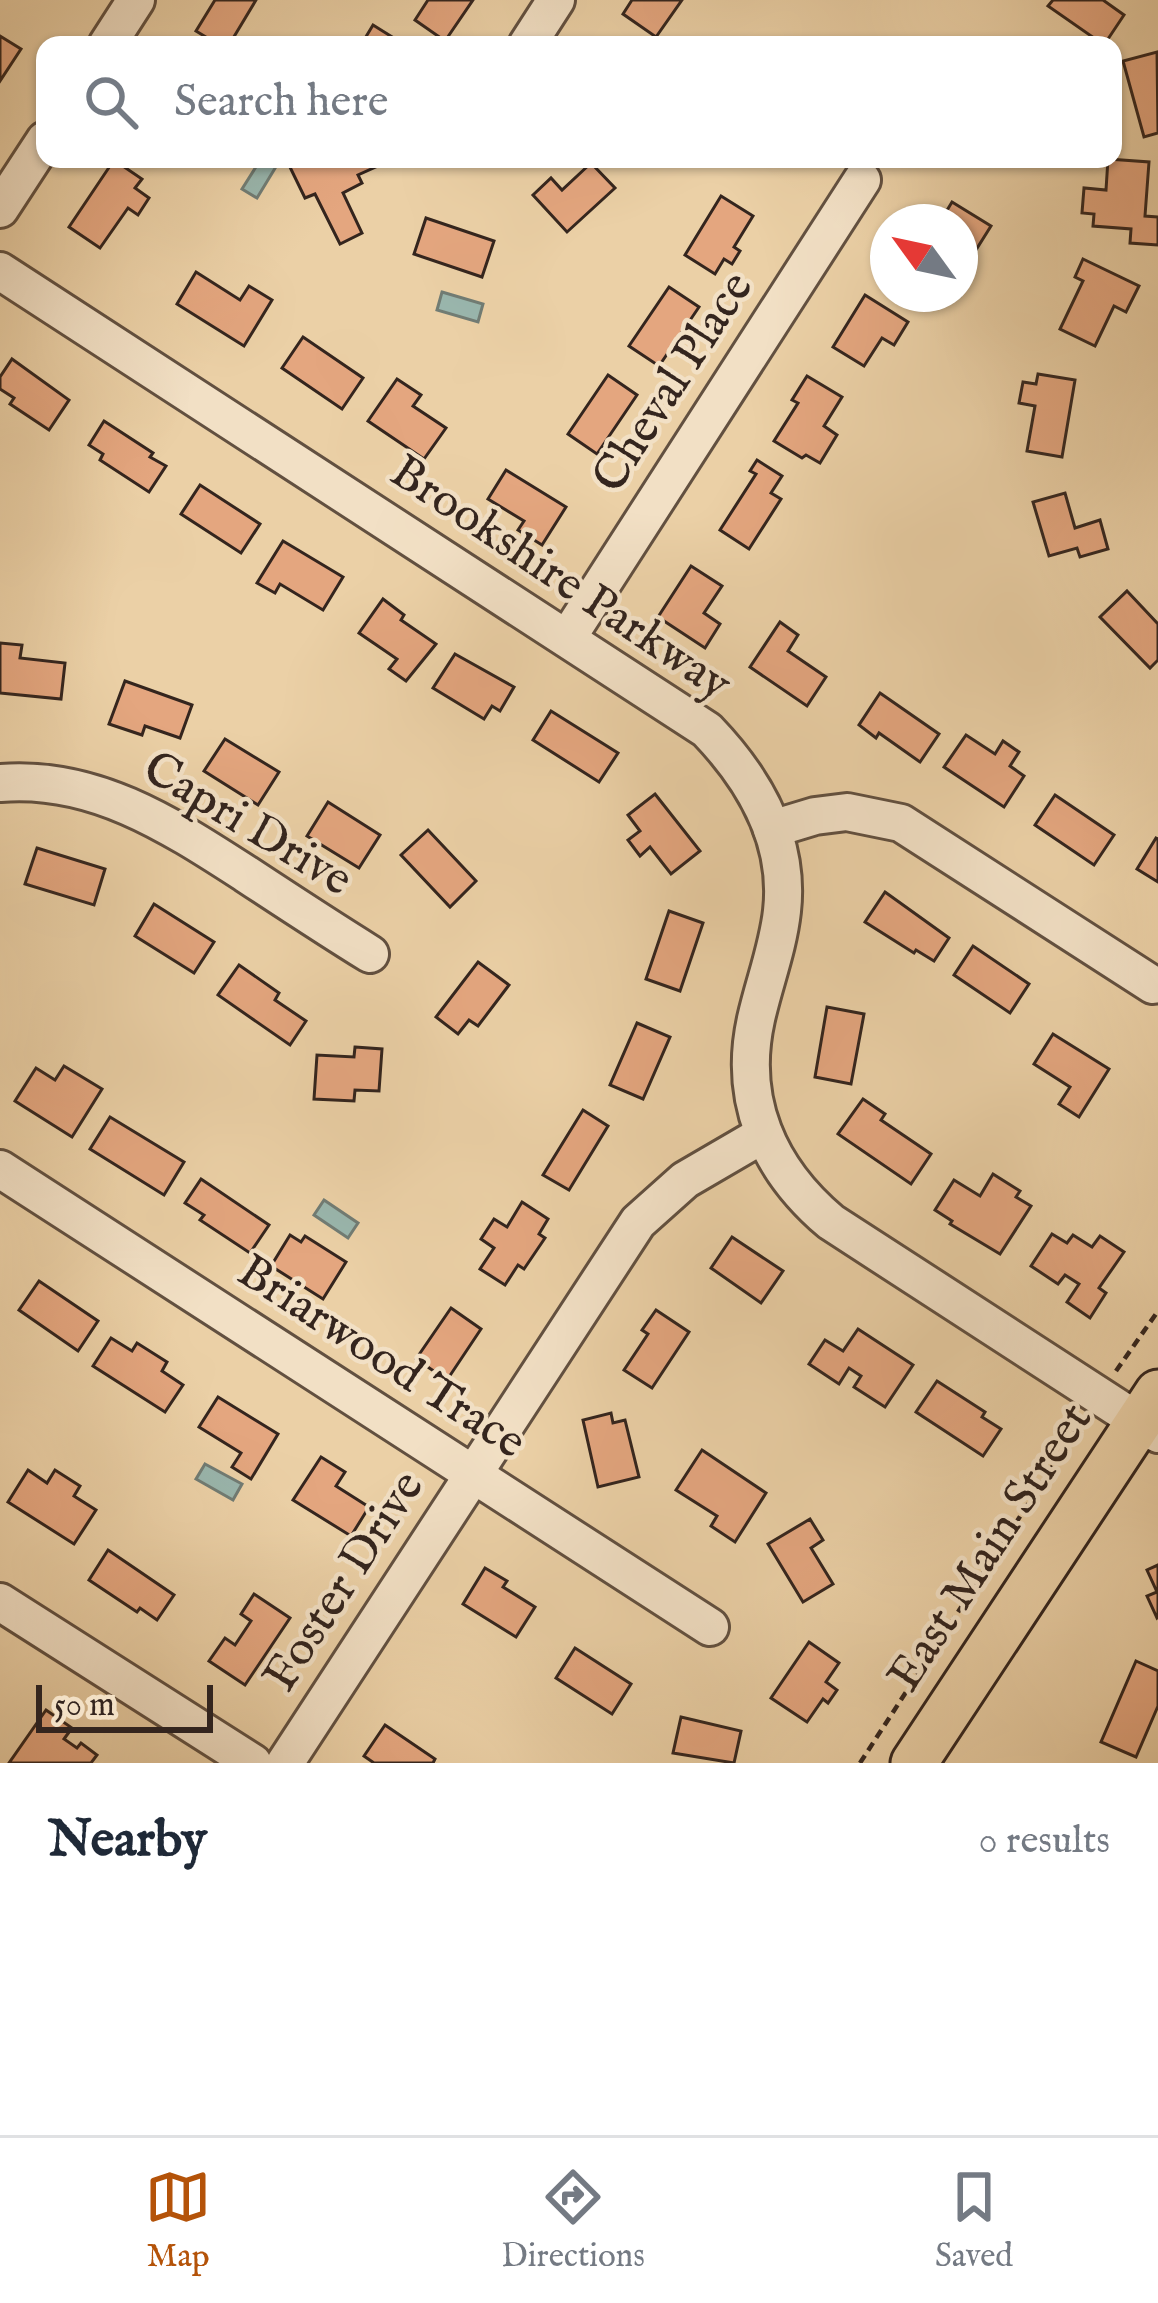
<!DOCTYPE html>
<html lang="en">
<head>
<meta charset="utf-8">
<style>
	body { margin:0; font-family:"IM FELL English",serif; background:#f6f6f7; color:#1f2937 }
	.compass { position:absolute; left:870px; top:204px; width:108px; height:108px; border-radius:50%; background:#fff; box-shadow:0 3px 9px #0004; rotate:303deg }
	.scale { position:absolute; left:36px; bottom:30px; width:177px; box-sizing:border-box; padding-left:12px; border:6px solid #34251e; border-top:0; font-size:33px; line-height:42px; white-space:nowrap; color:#34251e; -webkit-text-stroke:9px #f2e0c5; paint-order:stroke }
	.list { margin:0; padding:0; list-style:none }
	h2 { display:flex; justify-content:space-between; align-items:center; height:156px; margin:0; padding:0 48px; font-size:51px }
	h2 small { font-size:39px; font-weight:400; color:#747a83 }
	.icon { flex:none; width:66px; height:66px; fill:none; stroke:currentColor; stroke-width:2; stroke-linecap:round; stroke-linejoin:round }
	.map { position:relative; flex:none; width:1158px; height:1763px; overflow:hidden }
	.search { position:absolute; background:#fff; box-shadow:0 3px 9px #0004; left:36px; right:36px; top:36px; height:132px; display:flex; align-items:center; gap:30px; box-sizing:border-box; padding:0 42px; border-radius:24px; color:#747a83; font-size:45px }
	.sheet { height:372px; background:#fff }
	nav { display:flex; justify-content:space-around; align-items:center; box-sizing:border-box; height:168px; border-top:3px solid #e0e1e3; background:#fff; font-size:33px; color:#747a83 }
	nav a { display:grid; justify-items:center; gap:6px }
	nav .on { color:#b45309 }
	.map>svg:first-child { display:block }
	.water { fill:#99b6ad; stroke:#717c74; stroke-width:3 }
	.building { fill:#e4a67f; stroke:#34251e; stroke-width:3 }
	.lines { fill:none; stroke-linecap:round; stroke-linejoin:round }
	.minor-casing { stroke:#625040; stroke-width:42 }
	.major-casing { stroke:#34251e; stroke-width:51 }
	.path { stroke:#34251e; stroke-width:4.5; stroke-dasharray:9 6; stroke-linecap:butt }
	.minor { stroke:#f2e0c5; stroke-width:36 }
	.major { stroke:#ebd0a6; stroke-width:45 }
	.labels { text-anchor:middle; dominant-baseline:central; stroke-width:9; stroke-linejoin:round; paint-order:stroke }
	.street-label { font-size:48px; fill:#34251e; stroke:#f2e0c5 }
</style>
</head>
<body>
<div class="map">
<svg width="1158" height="1763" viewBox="0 0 1158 1763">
	<rect width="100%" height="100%" fill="#ebd0a6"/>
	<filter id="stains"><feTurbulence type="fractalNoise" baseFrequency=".00167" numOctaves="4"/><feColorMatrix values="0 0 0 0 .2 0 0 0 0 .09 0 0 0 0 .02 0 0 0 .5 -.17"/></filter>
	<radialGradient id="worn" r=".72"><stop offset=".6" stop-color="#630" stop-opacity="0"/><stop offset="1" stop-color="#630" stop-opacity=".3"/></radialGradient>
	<!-- water -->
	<g class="water">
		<polygon points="261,159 277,165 257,198 242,189"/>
		<polygon points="442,292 483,304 478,322 437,310"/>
		<polygon points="324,1200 358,1223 348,1238 314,1215"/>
		<polygon points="205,1464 242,1484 233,1500 196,1479"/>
	</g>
	<!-- building -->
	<g class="building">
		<polygon points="215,0 256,0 229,45 219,45 196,31"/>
		<polygon points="428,0 473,0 445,41 415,20"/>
		<polygon points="632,0 682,0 656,37 623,14"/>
		<polygon points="1053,0 1103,0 1124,15 1104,45 1048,6"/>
		<polygon points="373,25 405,45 361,45"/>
		<polygon points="0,36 21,49 0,81"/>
		<polygon points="1157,52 1158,133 1144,137 1123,61"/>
		<polygon points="286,159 317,159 319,164 329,159 377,159 380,165 358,175 362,183 343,193 362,233 340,244 315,194 305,198"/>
		<polygon points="1108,159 1149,162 1145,216 1158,217 1158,245 1130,243 1131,229 1093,226 1094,214 1082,213 1084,188 1106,190"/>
		<polygon points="114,160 142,179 135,188 149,198 138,215 128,208 100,248 69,227"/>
		<polygon points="591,163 615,188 567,232 533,195 551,178 562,190"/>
		<polygon points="721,196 753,216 734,247 740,251 732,264 724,259 715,274 685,255"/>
		<polygon points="952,202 991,226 964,269 973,275 962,293 960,222 940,222"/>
		<polygon points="426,218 494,241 482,277 414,254"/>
		<polygon points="1083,259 1139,286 1126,312 1114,306 1095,346 1060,329 1083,281 1075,277"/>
		<polygon points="196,272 240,300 249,286 272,300 244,346 177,304"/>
		<polygon points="669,287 699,307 659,366 629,346"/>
		<polygon points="865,295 908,322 894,345 882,338 864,366 833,347"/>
		<polygon points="303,337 363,378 342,409 282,368"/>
		<polygon points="12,359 69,400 49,430 10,404 14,398 0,389 0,377"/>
		<polygon points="1038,374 1075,380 1062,457 1027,451 1035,406 1019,403 1023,382 1036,384"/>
		<polygon points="608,375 637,395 597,454 568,434"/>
		<polygon points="807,376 842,397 824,426 837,435 820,463 806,455 802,458 774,441 798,403 792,400"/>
		<polygon points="397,379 421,395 413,406 446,428 424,459 368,421"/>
		<polygon points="104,421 153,453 150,457 166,466 149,492 100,460 103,454 89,445"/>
		<polygon points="757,460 782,476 771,493 781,499 749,549 720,530 756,474 750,471"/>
		<polygon points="506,470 566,507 542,545 518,530 524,521 488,499"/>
		<polygon points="200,485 260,524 241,553 181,514"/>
		<polygon points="1065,493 1075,528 1100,520 1108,549 1080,557 1077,548 1049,556 1033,502"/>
		<polygon points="283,541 343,577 323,610 280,584 275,593 257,583"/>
		<polygon points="691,566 722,586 704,613 720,624 705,648 658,617"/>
		<polygon points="1127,591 1158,624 1158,660 1150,668 1100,617"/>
		<polygon points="383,599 404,615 401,620 436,644 406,681 389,669 397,659 359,633"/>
		<polygon points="780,622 798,635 788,651 826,677 807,706 750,667"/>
		<polygon points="0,643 22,645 20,658 65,663 61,699 0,693"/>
		<polygon points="455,654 514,687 500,711 492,706 484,719 433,688"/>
		<polygon points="125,681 192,705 180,738 145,726 142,735 109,724"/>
		<polygon points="880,693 939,734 920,762 879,733 876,738 859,725"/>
		<polygon points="551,711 618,753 599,782 533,740"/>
		<polygon points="966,735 995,754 1003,741 1019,752 1010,766 1024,776 1004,807 944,767"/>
		<polygon points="225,739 279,772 258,805 204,771"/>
		<polygon points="655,794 700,851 671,874 650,847 640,856 628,840 640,831 628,815"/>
		<polygon points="1055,795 1114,835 1094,865 1035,825"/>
		<polygon points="328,802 380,835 359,868 307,836"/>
		<polygon points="428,830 476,881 450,907 401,855"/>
		<polygon points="1156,838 1158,839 1158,882 1137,869"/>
		<polygon points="37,848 105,869 94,905 25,884"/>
		<polygon points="885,892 949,938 934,961 916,950 914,953 865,922"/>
		<polygon points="154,904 214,942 194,973 135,936"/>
		<polygon points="669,911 703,923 680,991 646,979"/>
		<polygon points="973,946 1029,984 1010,1013 954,975"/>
		<polygon points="478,962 509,985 478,1026 469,1020 458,1034 436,1017"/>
		<polygon points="239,965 279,993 275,1000 306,1021 290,1045 218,995"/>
		<polygon points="827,1007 864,1014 851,1084 815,1077"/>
		<polygon points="637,1023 670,1037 643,1099 610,1085"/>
		<polygon points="1053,1034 1109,1069 1079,1117 1059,1104 1070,1087 1034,1064"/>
		<polygon points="355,1047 382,1049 379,1091 355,1090 354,1101 314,1099 317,1055 354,1057"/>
		<polygon points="64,1066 102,1089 72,1137 15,1101 36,1068 55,1080"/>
		<polygon points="863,1099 885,1114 881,1120 931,1154 911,1184 838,1134"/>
		<polygon points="583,1110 608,1126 569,1190 543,1175"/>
		<polygon points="110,1117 184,1162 164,1195 90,1149"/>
		<polygon points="993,1174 1020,1191 1016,1197 1031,1206 1000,1254 950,1224 952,1221 935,1210 954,1180 980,1196"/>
		<polygon points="201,1179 269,1225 250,1253 200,1220 204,1215 185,1203"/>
		<polygon points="522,1202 548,1219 539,1234 545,1238 524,1269 518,1265 505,1285 480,1269 494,1248 481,1239 494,1219 507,1227"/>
		<polygon points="1052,1234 1067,1243 1073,1235 1092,1247 1100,1236 1124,1252 1099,1288 1106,1293 1090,1318 1067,1302 1079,1284 1065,1275 1058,1284 1031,1266"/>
		<polygon points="290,1235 301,1242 305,1236 346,1262 323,1299 271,1266"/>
		<polygon points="732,1237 783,1271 761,1303 711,1268"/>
		<polygon points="39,1281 98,1321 78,1351 19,1310"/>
		<polygon points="451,1308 481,1329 447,1380 416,1359"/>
		<polygon points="656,1310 689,1332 652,1388 624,1370 648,1334 642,1330"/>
		<polygon points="858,1329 913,1365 885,1407 854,1387 861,1376 849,1368 839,1384 809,1364 825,1340 843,1351"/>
		<polygon points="111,1338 132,1351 137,1343 167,1362 162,1371 183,1385 165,1412 93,1366"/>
		<polygon points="937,1381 985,1412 982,1417 1001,1429 983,1456 916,1412"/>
		<polygon points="218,1397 278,1434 251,1479 232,1467 241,1453 199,1427"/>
		<polygon points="611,1413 613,1423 625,1420 639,1477 598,1487 583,1420"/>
		<polygon points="702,1450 766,1493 735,1542 711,1526 717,1516 676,1490"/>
		<polygon points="321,1457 345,1472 336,1486 369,1507 351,1536 293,1500"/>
		<polygon points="28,1470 47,1483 55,1470 80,1486 74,1496 96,1510 74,1544 8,1502"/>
		<polygon points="810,1519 823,1540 811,1548 833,1584 803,1602 768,1544"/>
		<polygon points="108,1550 174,1595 157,1620 140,1608 137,1612 89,1580"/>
		<polygon points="1158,1565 1158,1617 1157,1618 1147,1596 1157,1592 1147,1570"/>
		<polygon points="485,1568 507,1581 503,1587 535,1607 516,1637 463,1604"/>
		<polygon points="254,1594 290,1618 245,1685 209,1661 225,1638 235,1645 251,1621 241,1614"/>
		<polygon points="809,1642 839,1663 826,1682 837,1690 828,1703 823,1699 807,1722 771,1698"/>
		<polygon points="575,1648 631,1684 612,1714 556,1678"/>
		<polygon points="1136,1661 1158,1671 1158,1706 1136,1757 1101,1742"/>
		<polygon points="46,1710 72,1728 64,1739 77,1748 81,1743 97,1755 91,1763 9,1763"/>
		<polygon points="681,1717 741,1731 734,1763 673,1753"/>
		<polygon points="385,1725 435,1759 433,1763 374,1763 364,1756"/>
	</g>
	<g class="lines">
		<!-- minor casing -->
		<g class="minor-casing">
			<g id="minor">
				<polyline points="107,45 136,0"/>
				<polyline points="527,45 556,0"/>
				<polyline points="0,209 45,140"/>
				<path d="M 0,271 L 707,730 C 754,779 790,840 782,911 C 778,948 764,983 756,1019 C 738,1100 768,1169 831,1222 L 1158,1434"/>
				<polyline points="568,637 862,180"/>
				<path d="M 0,783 C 94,775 170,825 246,874 C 287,901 328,928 370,954"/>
				<polyline points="772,829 815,816 847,812 901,823 1153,985"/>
				<polyline points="0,1169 710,1627"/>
				<polyline points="0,1602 253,1763"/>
				<polyline points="285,1763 638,1222 685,1180 764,1134"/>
			</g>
		</g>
		<!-- major casing -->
		<g class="major-casing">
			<polyline id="major" points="914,1763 1158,1393"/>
		</g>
		<!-- path -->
		<g class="path">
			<polyline points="1116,1371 1158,1311"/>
			<polyline points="860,1763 1082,1421"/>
		</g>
		<!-- minor -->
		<use href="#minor" class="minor"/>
		<!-- major -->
		<use href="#major" class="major"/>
	</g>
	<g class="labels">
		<!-- street labels -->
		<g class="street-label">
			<text transform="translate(674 383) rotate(-57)">Cheval Place</text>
			<text transform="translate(560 579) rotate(34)">Brookshire Parkway</text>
			<text transform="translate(247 825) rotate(31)">Capri Drive</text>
			<text transform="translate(381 1358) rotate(33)">Briarwood Trace</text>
			<text transform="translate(991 1548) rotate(-57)">East Main Street</text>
			<text transform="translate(345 1582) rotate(-57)">Foster Drive</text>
		</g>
	</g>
	<rect width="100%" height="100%" filter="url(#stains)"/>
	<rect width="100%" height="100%" fill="url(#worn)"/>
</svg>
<svg class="compass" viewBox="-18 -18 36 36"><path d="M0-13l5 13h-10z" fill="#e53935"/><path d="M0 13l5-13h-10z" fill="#747a83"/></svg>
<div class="scale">50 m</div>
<div class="search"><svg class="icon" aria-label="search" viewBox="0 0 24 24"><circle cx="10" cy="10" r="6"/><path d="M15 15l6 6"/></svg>Search here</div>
</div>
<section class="sheet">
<h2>Nearby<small>0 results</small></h2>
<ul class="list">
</ul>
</section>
<nav>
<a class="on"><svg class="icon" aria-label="map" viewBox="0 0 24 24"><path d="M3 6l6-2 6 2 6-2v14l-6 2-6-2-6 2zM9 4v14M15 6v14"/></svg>Map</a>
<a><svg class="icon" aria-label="directions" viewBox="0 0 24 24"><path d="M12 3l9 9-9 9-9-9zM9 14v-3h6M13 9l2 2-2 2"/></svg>Directions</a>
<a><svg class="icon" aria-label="saved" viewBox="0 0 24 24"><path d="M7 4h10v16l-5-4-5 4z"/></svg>Saved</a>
</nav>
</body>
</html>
